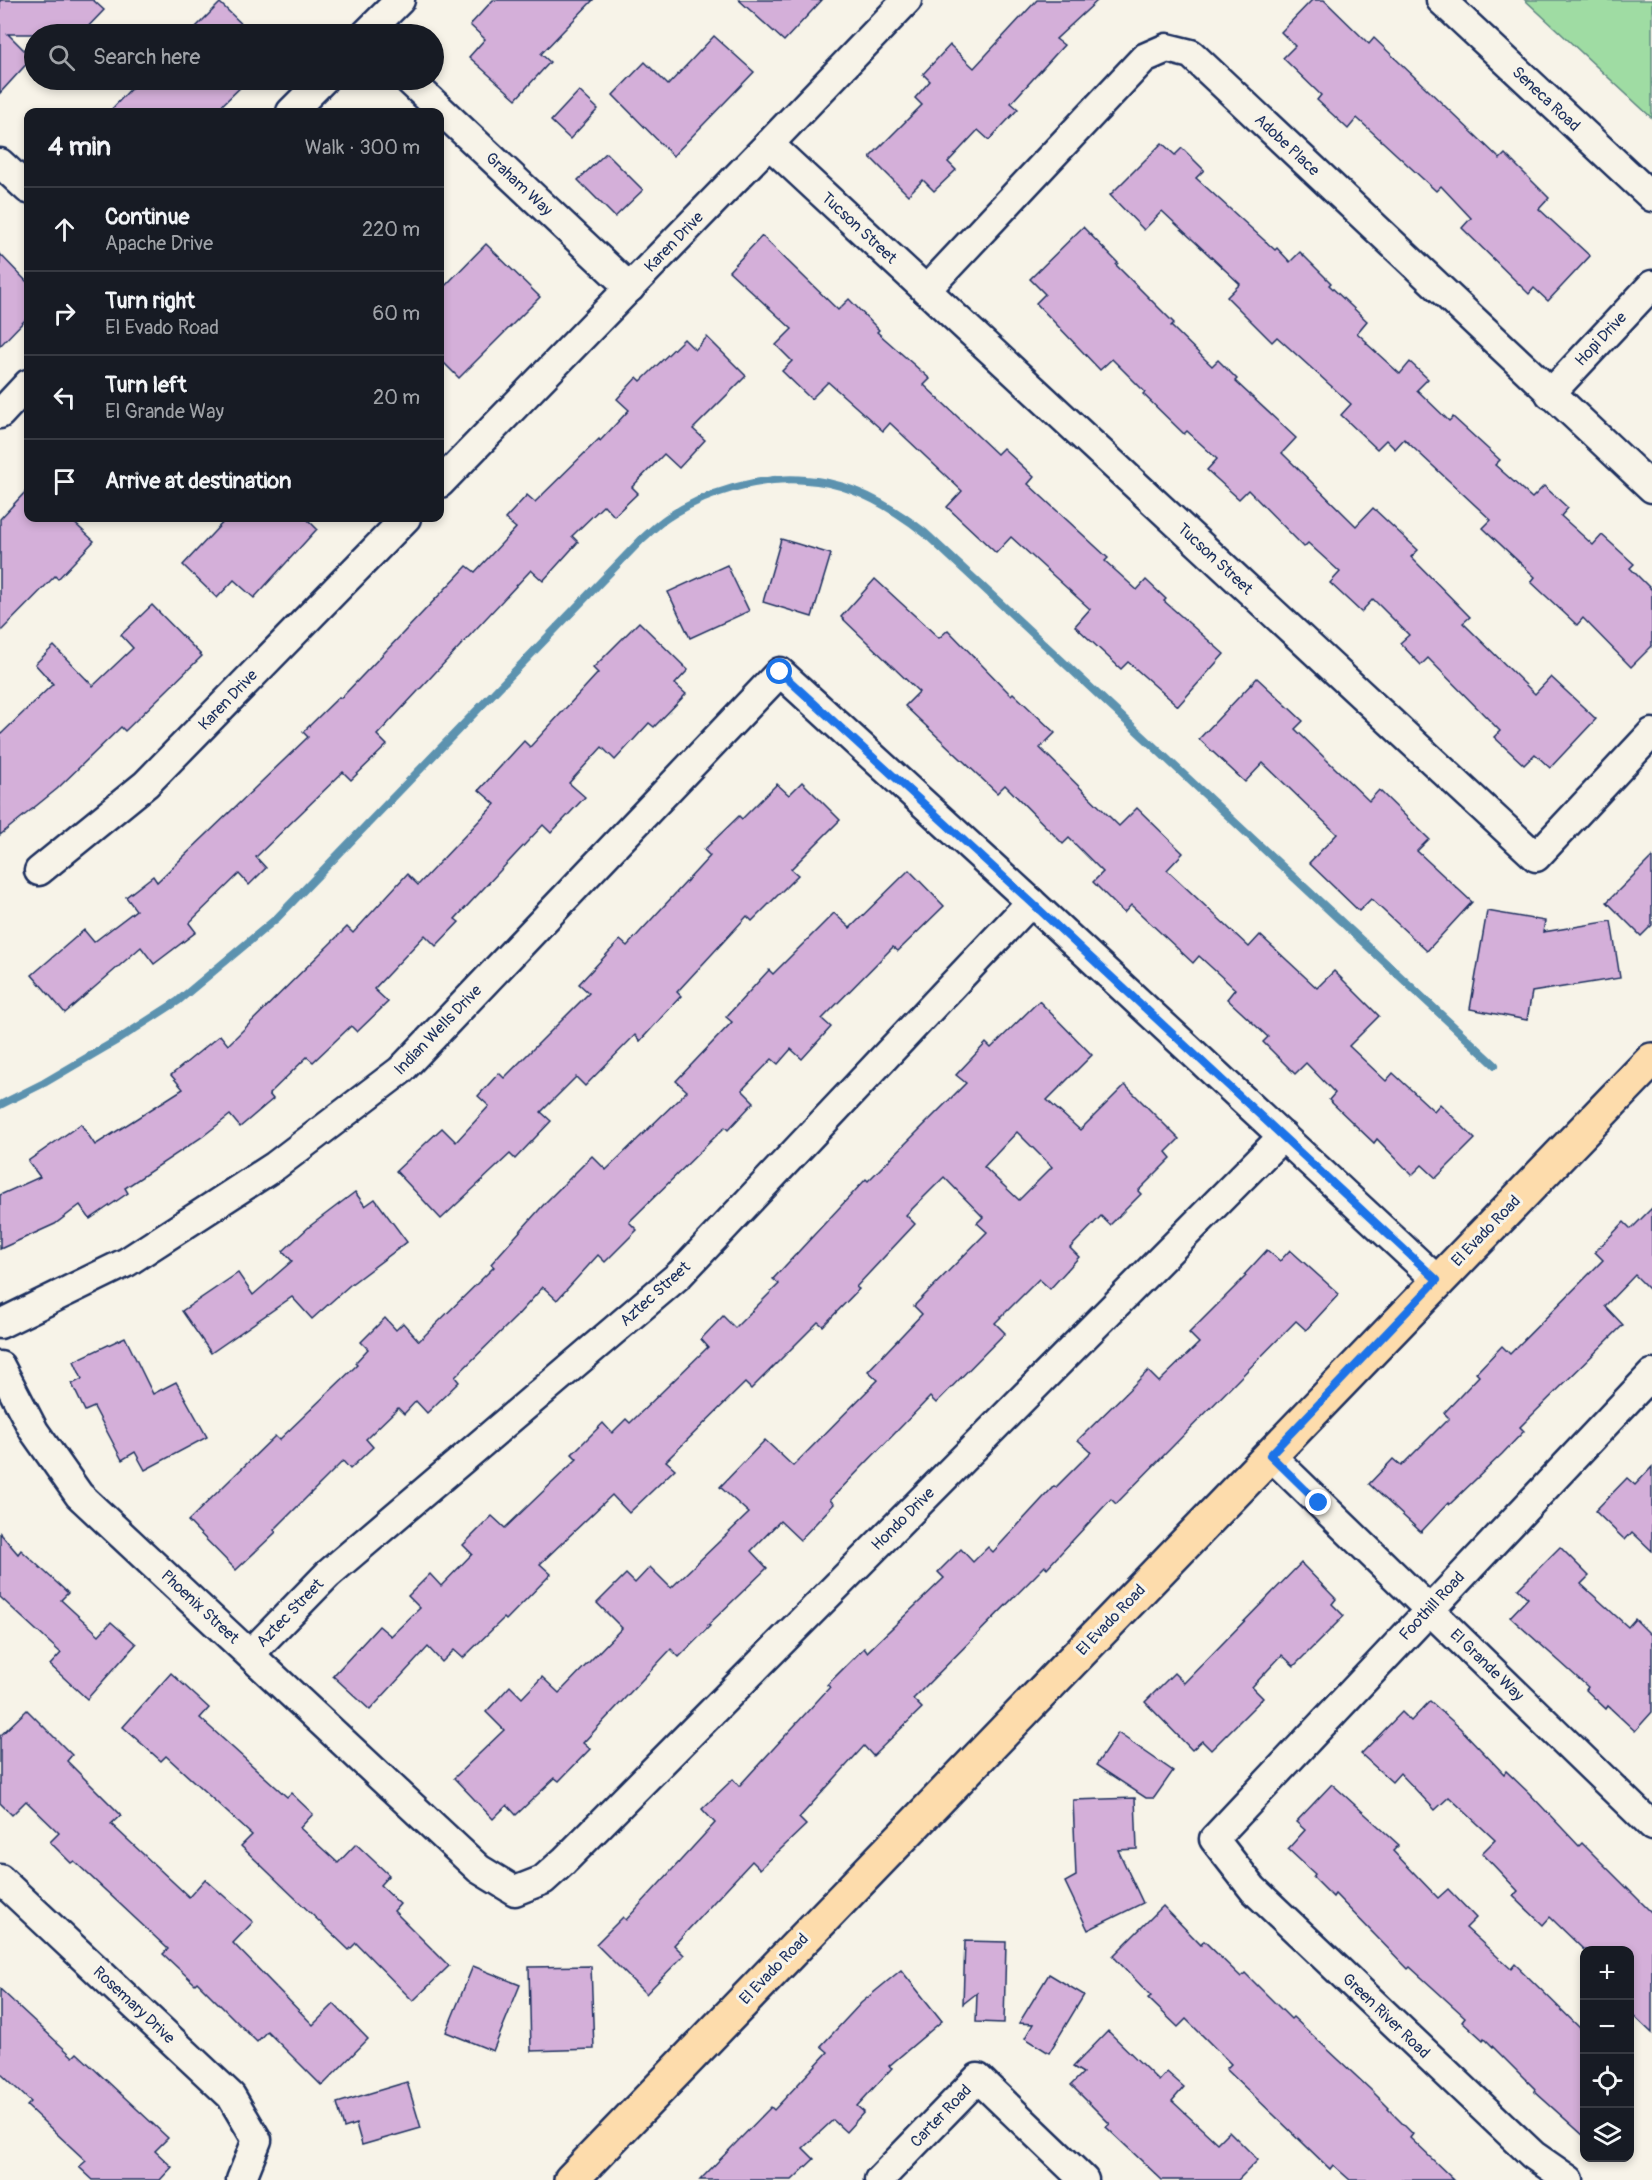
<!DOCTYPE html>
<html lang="en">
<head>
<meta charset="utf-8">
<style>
	body { margin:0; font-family:Pangolin,sans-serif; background:#242831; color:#f1f3f6 }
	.controls { position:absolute; right:18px; bottom:18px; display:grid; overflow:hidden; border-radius:12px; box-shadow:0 3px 9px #0003 }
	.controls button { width:54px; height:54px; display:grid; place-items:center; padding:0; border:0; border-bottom:2px solid #363941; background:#171b24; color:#f1f3f6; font:30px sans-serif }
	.stop { position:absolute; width:18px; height:18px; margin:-14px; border:4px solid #1a73e8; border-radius:50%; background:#fff }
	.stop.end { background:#1a73e8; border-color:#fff; box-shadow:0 2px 6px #0008 }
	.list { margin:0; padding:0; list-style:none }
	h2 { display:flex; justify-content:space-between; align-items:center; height:78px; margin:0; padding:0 24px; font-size:26px }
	h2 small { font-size:20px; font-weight:400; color:#9ea1a6 }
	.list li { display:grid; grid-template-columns:39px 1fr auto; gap:18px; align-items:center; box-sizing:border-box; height:84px; padding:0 24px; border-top:2px solid #363941 }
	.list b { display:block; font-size:22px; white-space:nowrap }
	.list p { margin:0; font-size:20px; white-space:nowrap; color:#9ea1a6 }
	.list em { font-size:20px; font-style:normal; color:#9ea1a6 }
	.icon { flex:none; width:33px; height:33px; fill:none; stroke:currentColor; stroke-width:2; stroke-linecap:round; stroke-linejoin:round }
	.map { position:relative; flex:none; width:1652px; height:2180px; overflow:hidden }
	.search { position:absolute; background:#171b24; box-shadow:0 3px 9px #0003; left:24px; top:24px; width:420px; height:66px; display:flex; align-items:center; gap:15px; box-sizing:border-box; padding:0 21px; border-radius:33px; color:#9ea1a6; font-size:22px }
	.panel { position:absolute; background:#171b24; box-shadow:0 3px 9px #0003; left:24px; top:108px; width:420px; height:414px; border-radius:12px }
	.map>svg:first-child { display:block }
	.green { fill:#9fdca3; stroke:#5d8680; stroke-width:1.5 }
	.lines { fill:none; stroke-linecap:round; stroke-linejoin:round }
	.stream { stroke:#5b92af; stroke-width:8 }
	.building { fill:#d4afd9; stroke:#1b2f5e; stroke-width:1.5; fill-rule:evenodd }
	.minor-casing { stroke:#1b2f5e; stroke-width:33 }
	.major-casing { stroke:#1b2f5e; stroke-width:38 }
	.minor { stroke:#f7f3e8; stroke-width:28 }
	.major { stroke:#fddcac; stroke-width:33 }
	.route { stroke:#1a73e8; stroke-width:8 }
	.labels { text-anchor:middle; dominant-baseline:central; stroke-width:6; stroke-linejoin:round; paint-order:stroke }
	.street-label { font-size:16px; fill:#1b2f5e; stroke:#f7f3e8 }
</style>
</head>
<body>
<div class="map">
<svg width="1652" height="2180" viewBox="0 0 1652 2180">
	<rect width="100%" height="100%" fill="#f7f3e8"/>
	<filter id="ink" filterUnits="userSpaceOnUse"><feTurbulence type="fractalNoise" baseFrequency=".0167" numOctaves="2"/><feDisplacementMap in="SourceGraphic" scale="12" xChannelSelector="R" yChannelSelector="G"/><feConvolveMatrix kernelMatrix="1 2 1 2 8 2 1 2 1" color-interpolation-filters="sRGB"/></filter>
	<g filter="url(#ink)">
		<!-- green -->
		<polygon class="green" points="1525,0 1652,0 1652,118"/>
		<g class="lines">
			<!-- stream -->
			<path class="stream" d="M 0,1105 L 44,1083 L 119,1039 L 178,1001 L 277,918 L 642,539 C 650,532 658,524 667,518 C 706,492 759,476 806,480 C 849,482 892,507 925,533 L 1495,1065"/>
		</g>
		<!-- building -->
		<g class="building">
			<polygon points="0,0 93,0 104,10 81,34 8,34 32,58 0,93"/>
			<polygon points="493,0 593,0 541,54 550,62 516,99 469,57 485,39 470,25"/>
			<polygon points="739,0 822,0 784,41"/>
			<polygon points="1037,0 1098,0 1056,39 1064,45 1011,103 1018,109 989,140 978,130 948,162 956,170 934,191 923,180 908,195 870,157 922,105 915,98 930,81 923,74 950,45 974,68"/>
			<polygon points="1312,0 1324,0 1369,44 1374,38 1500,159 1505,154 1549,198 1539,209 1590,256 1548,301 1534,288 1529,294 1462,228 1471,218 1441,186 1436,191 1357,118 1348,129 1317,100 1321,95 1283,58 1295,46 1281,32"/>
			<polygon points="220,3 252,34 189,34"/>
			<polygon points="714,36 754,72 673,156 613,95 645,62 668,85"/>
			<polygon points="139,80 248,80 215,112 109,112"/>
			<polygon points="579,91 598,109 570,139 551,121"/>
			<polygon points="1162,143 1175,155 1182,148 1204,170 1196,178 1275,250 1277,248 1290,262 1300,252 1331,283 1329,285 1367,321 1357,333 1367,342 1366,343 1400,374 1410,362 1428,379 1417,390 1449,421 1453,417 1500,460 1495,465 1532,498 1544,486 1568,508 1561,516 1593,545 1602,535 1634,564 1630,568 1652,590 1652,646 1631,667 1583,618 1577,625 1531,582 1535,577 1483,528 1491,520 1404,439 1395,449 1386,440 1377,449 1341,415 1351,404 1277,337 1272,342 1227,297 1240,284 1162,211 1144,230 1110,195"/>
			<polygon points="606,153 643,190 615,217 578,180"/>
			<polygon points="1083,227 1118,263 1116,265 1174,323 1171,326 1212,366 1218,360 1237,379 1235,381 1296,438 1282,453 1356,526 1373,508 1418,550 1411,557 1470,617 1463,623 1535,694 1551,677 1596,719 1550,768 1535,754 1524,765 1494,737 1500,731 1428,658 1421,665 1400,643 1409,635 1373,599 1361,612 1330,583 1340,572 1308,543 1304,547 1248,490 1239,499 1207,470 1217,459 1187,431 1184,434 1143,394 1145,392 1112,359 1100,370 1036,303 1045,294 1030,279"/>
			<polygon points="762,236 838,310 849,299 879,330 877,332 930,379 924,385 997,454 1003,448 1034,477 1028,484 1108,558 1105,561 1137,590 1146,580 1166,599 1164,601 1224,654 1178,706 1128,662 1121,669 1075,626 1090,609 1011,537 996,553 947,507 962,491 890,423 883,431 828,382 811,399 782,371 792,361 776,345 792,329 729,271"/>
			<polygon points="486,244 540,297 459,378 440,359 440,291"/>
			<polygon points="0,254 28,283 28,317 0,346"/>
			<polygon points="707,337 746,376 693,429 705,440 679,468 664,454 632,487 638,493 614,516 604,505 572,536 578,542 543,581 531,570 377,735 387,745 351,780 343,772 256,857 266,868 249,885 239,874 189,923 196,932 154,964 141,947 65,1013 32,975 84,930 94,942 136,910 126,897 153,876 157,882 308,737 303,732 339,697 341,698 467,566 475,572 516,528 505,519 527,495 535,502 599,439 600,441 629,410 617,399 637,377 641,381 684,339 695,350"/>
			<polygon points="28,489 28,518 69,518 94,541 58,579 55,576 0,632 0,519"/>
			<polygon points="227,518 306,518 317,529 254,598 234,580 217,598 183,565"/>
			<polygon points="781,539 831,554 812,617 763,602"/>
			<polygon points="727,565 749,611 690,638 668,592"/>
			<polygon points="875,579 939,638 948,630 1011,695 1013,693 1055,733 1040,748 1119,826 1137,808 1183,853 1167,870 1249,947 1260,935 1317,988 1334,971 1379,1016 1349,1046 1386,1081 1393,1073 1434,1111 1440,1104 1475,1139 1436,1178 1422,1165 1412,1175 1377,1139 1374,1143 1329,1100 1335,1093 1306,1063 1295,1074 1263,1042 1268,1037 1227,999 1235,989 1199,956 1193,963 1131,905 1124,913 1093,882 1103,872 1069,838 1063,844 1005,785 997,793 905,706 919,692 841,617"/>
			<polygon points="152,605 202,656 125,731 121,727 57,789 0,835 0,735 53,684 35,664 54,646 93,686 133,648 121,635"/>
			<polygon points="639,622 688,670 675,684 686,694 654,727 649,723 615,760 602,747 569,783 585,797 551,833 543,825 455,919 459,922 436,946 425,935 374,989 388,1002 357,1032 351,1026 313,1062 307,1057 269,1094 273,1099 240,1127 230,1115 202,1137 125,1188 128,1193 90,1219 80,1205 55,1224 0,1249 0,1195 40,1177 28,1161 81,1124 95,1145 183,1089 171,1075 220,1035 228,1045 347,927 353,933 407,874 418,885 495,804 479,790 524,741 530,747 598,673 593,668"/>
			<polygon points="1257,678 1303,721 1295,729 1369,801 1379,790 1429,839 1417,851 1472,902 1427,951 1371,899 1359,911 1309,863 1337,834 1263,763 1245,782 1199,739"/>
			<polygon points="802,782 840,820 791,869 798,875 752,921 747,916 677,992 681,996 640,1041 635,1035 585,1086 576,1077 541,1112 551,1121 515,1159 510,1154 441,1219 396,1171 442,1128 456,1142 489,1106 478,1096 499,1073 504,1078 589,993 579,984 620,940 627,946 710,856 704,850 739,816 742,819 777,784 789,795"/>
			<polygon points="1652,857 1652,925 1641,936 1607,902"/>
			<polygon points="909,870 944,906 898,951 893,947 822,1019 831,1027 802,1059 791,1049 778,1064 772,1059 742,1090 754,1102 728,1130 725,1127 629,1222 637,1230 605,1262 598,1255 557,1300 543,1287 516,1317 455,1377 459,1382 427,1413 416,1401 404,1414 398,1408 366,1439 373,1447 350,1469 343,1461 274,1530 276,1532 236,1570 188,1521 275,1436 279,1440 357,1365 355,1363 368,1349 361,1342 385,1318 396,1330 403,1323 419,1341 494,1267 491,1264 546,1202 592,1156 606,1170 687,1091 676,1081 732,1022 726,1017 769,970 773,974 834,913 850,928"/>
			<polygon points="1487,911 1545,921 1543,932 1611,921 1620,978 1532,992 1527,1020 1470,1009"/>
			<path d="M 1039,1001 L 1092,1055 L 1047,1100 L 1080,1130 L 1125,1085 L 1179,1139 L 1166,1152 L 1171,1158 L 1138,1191 L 1141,1194 L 1110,1225 L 1101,1216 L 1070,1248 L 1079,1257 L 1050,1289 L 1039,1279 L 995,1323 L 1005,1333 L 936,1403 L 930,1397 L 830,1500 L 834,1504 L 800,1540 L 780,1521 L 751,1551 L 767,1568 L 708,1625 L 710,1626 L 679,1657 L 671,1649 L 583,1743 L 590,1749 L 559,1781 L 555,1778 L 516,1815 L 507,1805 L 493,1819 L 454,1778 L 504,1730 L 486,1712 L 510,1686 L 522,1698 L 542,1677 L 559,1693 L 622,1628 L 597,1603 L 626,1574 L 635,1583 L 650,1567 L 671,1588 L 749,1513 L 720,1487 L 765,1440 L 793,1466 L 878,1380 L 868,1371 L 922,1314 L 914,1306 L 987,1232 L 977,1223 L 983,1217 L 944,1177 L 906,1215 L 915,1224 L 856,1287 L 859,1289 L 823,1326 L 818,1322 L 751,1389 L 745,1383 L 666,1461 L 675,1469 L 629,1513 L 612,1495 L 540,1564 L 551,1574 L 506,1620 L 504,1618 L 463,1658 L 454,1650 L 442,1662 L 428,1647 L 370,1710 L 333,1676 L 379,1626 L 391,1636 L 420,1608 L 408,1596 L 430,1574 L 441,1586 L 472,1554 L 463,1545 L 492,1516 L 505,1528 L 577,1459 L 572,1454 L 603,1423 L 612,1433 L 626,1419 L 630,1423 L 708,1347 L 701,1339 L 723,1316 L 735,1328 L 779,1284 L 773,1279 L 866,1179 L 868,1181 L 966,1083 L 956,1075 L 986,1043 L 991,1048 ZM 1017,1132 L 1052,1167 L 1019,1200 L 984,1167 Z"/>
			<polygon points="355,1192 365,1206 375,1199 407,1242 350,1285 312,1319 292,1297 211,1353 182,1311 238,1273 253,1295 292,1261 283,1251 310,1226"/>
			<polygon points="1652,1208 1652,1292 1635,1275 1605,1306 1623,1325 1520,1427 1524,1431 1502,1454 1449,1505 1448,1503 1421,1532 1369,1484 1393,1459 1401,1466 1449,1418 1444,1413 1479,1376 1476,1373 1502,1346 1510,1354 1603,1260 1595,1252 1624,1222 1631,1229"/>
			<polygon points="1267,1250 1280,1261 1290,1250 1339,1294 1306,1330 1296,1321 1116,1504 1111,1499 1047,1568 1045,1566 913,1699 922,1708 873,1756 864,1746 799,1818 806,1825 760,1869 752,1861 674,1945 684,1955 646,1994 596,1944 623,1917 626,1920 715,1823 702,1809 733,1779 739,1786 830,1687 827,1685 864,1648 867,1652 944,1578 938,1572 961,1549 973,1562 988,1547 993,1552 1054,1486 1056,1487 1091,1452 1078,1440 1148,1371 1159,1382 1199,1343 1189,1333 1246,1276 1244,1275"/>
			<polygon points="125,1337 153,1394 176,1382 207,1437 145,1470 135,1452 122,1460 94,1407 85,1411 72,1384 82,1379 74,1361"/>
			<polygon points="1652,1467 1652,1551 1632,1532 1625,1540 1595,1511 1627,1478 1635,1485"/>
			<polygon points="0,1533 18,1554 21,1550 68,1593 61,1600 99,1635 111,1622 136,1644 87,1699 50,1665 61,1653 0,1597"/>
			<polygon points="1560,1547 1589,1576 1581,1584 1628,1627 1635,1619 1652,1636 1652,1712 1635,1731 1608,1706 1606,1709 1586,1690 1588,1687 1510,1617 1528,1598 1518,1589"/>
			<polygon points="1301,1563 1336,1599 1332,1604 1344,1616 1294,1666 1282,1655 1252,1687 1263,1698 1211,1750 1202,1741 1192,1750 1145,1702 1174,1673 1184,1683"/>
			<polygon points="171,1673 209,1708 200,1718 287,1797 291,1793 313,1814 300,1828 338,1863 356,1844 389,1875 380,1885 400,1904 394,1911 449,1966 413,2001 356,1943 349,1950 241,1846 252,1835 166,1756 161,1761 123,1727"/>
			<polygon points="1430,1701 1460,1728 1504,1774 1506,1771 1529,1793 1579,1846 1582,1843 1652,1913 1652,2033 1629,2011 1629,1950 1584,1950 1550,1917 1543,1925 1513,1896 1518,1891 1482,1853 1495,1840 1449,1797 1435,1810 1400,1773 1392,1782 1361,1754 1402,1712 1411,1721"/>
			<polygon points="27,1710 72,1755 67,1761 121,1815 111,1824 189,1897 205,1879 253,1922 233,1943 313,2025 334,2004 368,2039 322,2086 267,2031 257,2042 197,1982 195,1984 163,1954 168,1949 74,1861 71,1863 50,1842 59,1833 26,1801 12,1815 0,1803 0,1736"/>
			<polygon points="1118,1733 1173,1771 1154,1798 1146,1798 1096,1765"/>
			<polygon points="1332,1784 1399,1845 1393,1851 1438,1898 1448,1889 1476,1918 1466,1928 1511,1969 1515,1964 1584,2032 1584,2136 1534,2091 1535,2089 1484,2038 1483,2040 1462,2021 1465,2017 1410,1967 1408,1969 1335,1894 1333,1897 1313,1877 1315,1874 1288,1849 1305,1830 1296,1822"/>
			<polygon points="1135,1798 1137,1849 1118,1850 1143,1903 1088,1930 1065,1882 1076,1876 1073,1800"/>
			<polygon points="1163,1906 1201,1945 1204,1941 1241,1977 1245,1973 1291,2019 1293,2017 1370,2089 1389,2108 1388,2109 1413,2134 1410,2138 1454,2180 1350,2180 1333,2165 1330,2169 1226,2069 1231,2064 1186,2019 1178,2027 1148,1998 1151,1996 1113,1956"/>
			<polygon points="965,1941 1006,1942 1004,2023 976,2022 977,1993 963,2004"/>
			<polygon points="473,1966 520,1985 493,2051 446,2032"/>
			<polygon points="591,1966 594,2049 531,2051 529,1967"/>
			<polygon points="901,1970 942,2021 889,2066 892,2068 857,2106 864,2112 846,2132 833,2120 803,2148 814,2159 792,2180 700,2180 771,2107 774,2110 828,2052 821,2046 861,2003"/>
			<polygon points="1049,1974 1084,1995 1049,2053 1025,2038 1033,2024 1019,2023"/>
			<polygon points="0,1989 73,2057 77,2053 168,2138 155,2151 172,2167 160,2180 93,2180 79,2167 86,2161 27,2106 31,2102 0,2073"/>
			<polygon points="1108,2031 1159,2081 1167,2072 1184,2087 1172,2101 1217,2143 1229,2131 1258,2160 1238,2180 1162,2180 1106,2127 1110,2124 1071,2085 1083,2073 1073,2067"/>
			<polygon points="407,2082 421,2128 362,2145 356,2124 344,2128 337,2103"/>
		</g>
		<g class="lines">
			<!-- minor casing -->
			<g class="minor-casing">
				<g id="minor">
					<polyline points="1441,0 1652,197"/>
					<polyline points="366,34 400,0"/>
					<polyline points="409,80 630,288"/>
					<polyline points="291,112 323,80"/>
					<polyline points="769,144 1536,857 1652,733"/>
					<polyline points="0,163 28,189"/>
					<polyline points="926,290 1144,58 1167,48 1191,54 1652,488"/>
					<polyline points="1550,394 1652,285"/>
					<polyline points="0,414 28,384"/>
					<polyline points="440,483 769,144 907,0"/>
					<polyline points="39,871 146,784 406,518"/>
					<polyline points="0,1324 127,1262 275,1166 401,1070 780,672 1031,902 1437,1280"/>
					<polyline points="0,1366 34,1431 79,1495 479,1869 515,1891 543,1880 564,1861 1283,1136"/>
					<polyline points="1270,1455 1652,1826"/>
					<polyline points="250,1654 328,1574 679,1275 1031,902"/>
					<polyline points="0,1879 231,2096 257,2140 241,2180"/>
					<polyline points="879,2180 978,2078 1084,2180"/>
					<polyline points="1569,2180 1533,2155 1253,1889 1214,1839 1652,1374"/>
				</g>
			</g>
			<!-- major casing -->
			<g class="major-casing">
				<polyline id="major" points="571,2180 1652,1060"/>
			</g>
			<!-- minor -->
			<use href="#minor" class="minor"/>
			<!-- major -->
			<use href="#major" class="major"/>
		</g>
	</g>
	<g class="lines" filter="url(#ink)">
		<!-- route -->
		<polyline class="route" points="780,672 1031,902 1437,1280 1270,1455 1319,1503"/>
	</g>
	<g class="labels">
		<!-- street labels -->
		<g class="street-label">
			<text transform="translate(1546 99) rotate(43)">Seneca Road</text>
			<text transform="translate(1287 145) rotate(43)">Adobe Place</text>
			<text transform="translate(519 184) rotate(43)">Graham Way</text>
			<text transform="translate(859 228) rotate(43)">Tucson Street</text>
			<text transform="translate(674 242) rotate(-46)">Karen Drive</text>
			<text transform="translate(1601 339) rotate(-47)">Hopi Drive</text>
			<text transform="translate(1215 559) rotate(43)">Tucson Street</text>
			<text transform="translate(228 700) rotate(-46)">Karen Drive</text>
			<text transform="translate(438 1030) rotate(-46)">Indian Wells Drive</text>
			<text transform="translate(1486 1231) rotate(-46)">El Evado Road</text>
			<text transform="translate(655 1294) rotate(-42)">Aztec Street</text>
			<text transform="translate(903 1519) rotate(-45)">Hondo Drive</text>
			<text transform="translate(1432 1606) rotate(-47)">Foothill Road</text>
			<text transform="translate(200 1607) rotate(43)">Phoenix Street</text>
			<text transform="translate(290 1613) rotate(-46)">Aztec Street</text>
			<text transform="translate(1111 1620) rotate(-46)">El Evado Road</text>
			<text transform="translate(1487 1665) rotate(44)">El Grande Way</text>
			<text transform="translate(774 1969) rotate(-46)">El Evado Road</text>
			<text transform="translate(134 2005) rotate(43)">Rosemary Drive</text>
			<text transform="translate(1386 2016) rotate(44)">Green River Road</text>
			<text transform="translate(941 2116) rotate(-46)">Carter Road</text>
		</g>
	</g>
</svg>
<div class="controls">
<button>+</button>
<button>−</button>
<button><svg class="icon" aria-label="locate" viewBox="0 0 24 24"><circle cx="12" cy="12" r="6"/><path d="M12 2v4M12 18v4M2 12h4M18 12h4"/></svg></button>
<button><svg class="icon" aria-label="layers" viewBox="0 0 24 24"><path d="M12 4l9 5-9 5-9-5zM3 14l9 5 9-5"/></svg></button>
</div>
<div class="stop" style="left:780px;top:672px"></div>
<div class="stop end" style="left:1319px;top:1503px"></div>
<div class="search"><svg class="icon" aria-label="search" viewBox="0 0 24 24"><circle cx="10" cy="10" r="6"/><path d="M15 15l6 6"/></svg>Search here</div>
<section class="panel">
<h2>4 min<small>Walk · 300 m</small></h2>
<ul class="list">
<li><svg class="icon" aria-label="ahead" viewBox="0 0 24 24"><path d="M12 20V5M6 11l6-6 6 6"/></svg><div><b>Continue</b><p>Apache Drive</p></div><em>220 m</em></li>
<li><svg class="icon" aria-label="right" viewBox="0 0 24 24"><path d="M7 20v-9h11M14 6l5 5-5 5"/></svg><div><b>Turn right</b><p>El Evado Road</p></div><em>60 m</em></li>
<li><svg class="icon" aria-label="left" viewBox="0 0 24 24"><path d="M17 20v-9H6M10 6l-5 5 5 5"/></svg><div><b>Turn left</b><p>El Grande Way</p></div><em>20 m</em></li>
<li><svg class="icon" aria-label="arrive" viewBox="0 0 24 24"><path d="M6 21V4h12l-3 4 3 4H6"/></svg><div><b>Arrive at destination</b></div></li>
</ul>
</section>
</div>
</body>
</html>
